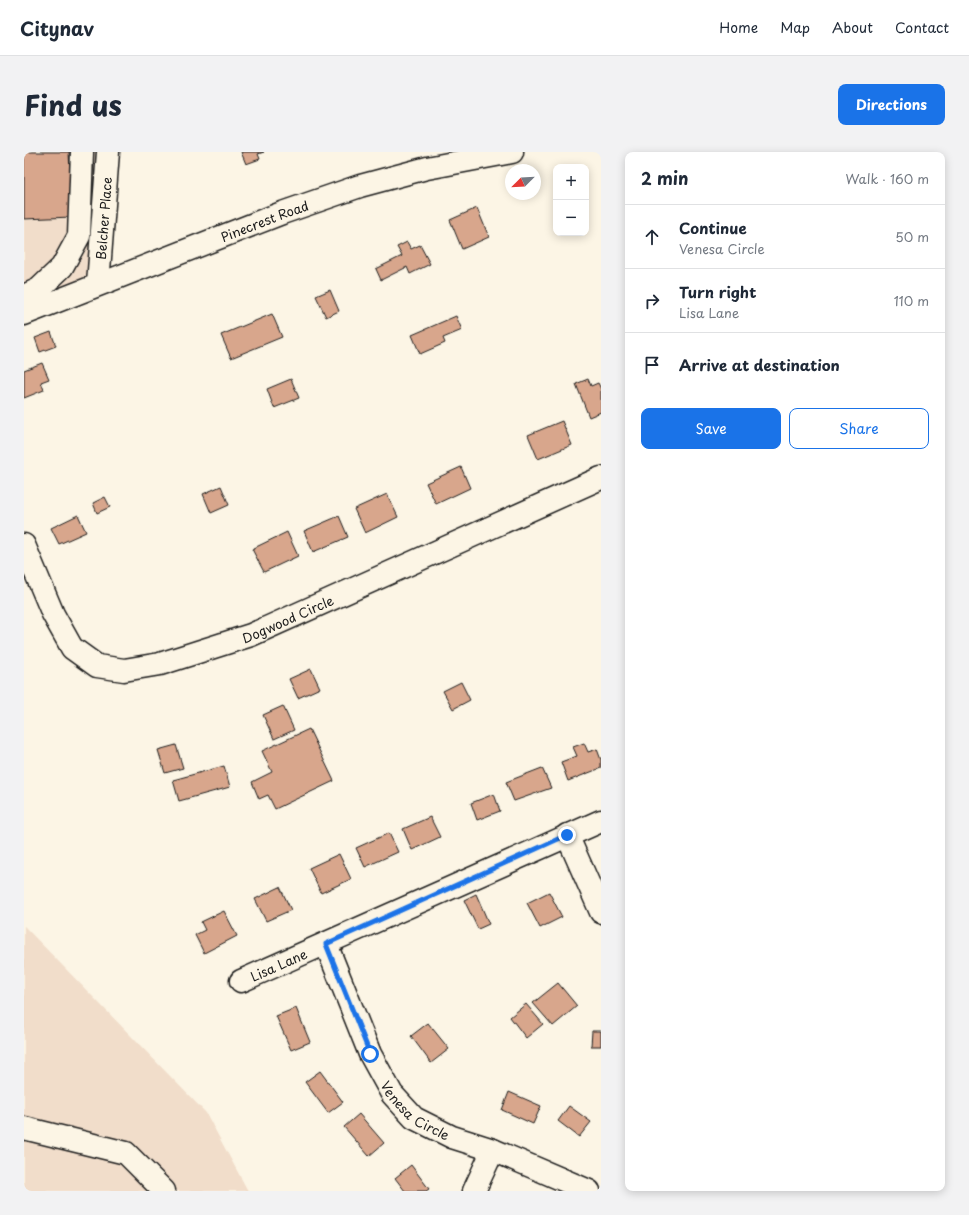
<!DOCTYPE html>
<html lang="en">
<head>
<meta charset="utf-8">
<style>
	body { margin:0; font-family:"Playpen Sans",sans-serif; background:#f2f2f3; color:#1f2937 }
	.controls { position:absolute; right:12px; top:12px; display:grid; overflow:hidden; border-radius:8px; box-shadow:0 2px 10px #0003 }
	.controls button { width:36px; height:36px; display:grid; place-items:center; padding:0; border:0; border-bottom:1px solid #e0e1e3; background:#fff; color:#1f2937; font:20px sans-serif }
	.compass { position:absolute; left:481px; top:12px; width:36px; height:36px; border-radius:50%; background:#fff; box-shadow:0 2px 10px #0003; rotate:246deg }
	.stop { position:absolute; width:12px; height:12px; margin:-9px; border:3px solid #1a73e8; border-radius:50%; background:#fff }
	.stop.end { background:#1a73e8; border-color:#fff; box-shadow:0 1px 4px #0008 }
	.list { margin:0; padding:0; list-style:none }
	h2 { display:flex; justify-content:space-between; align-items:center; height:52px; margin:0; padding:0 16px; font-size:17px }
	h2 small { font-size:13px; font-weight:400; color:#747a83 }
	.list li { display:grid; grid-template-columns:26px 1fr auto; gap:12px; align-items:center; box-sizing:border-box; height:64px; padding:0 16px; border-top:1px solid #e0e1e3 }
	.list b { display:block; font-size:15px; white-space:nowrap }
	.list p { margin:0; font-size:13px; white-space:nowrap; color:#747a83 }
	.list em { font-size:13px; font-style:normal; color:#747a83 }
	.actions { display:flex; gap:8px; padding:12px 16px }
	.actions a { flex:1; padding:9px 0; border:1px solid #1a73e8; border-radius:8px; text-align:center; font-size:14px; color:#1a73e8 }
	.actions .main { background:#1a73e8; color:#fff }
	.icon { flex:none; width:22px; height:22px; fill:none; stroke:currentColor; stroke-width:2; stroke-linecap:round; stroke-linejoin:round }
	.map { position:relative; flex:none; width:577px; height:1039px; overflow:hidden; border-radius:8px }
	header { display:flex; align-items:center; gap:24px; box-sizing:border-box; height:56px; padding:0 20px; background:#fff; border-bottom:1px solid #e0e1e3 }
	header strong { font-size:19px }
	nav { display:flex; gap:22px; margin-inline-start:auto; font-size:14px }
	.intro { display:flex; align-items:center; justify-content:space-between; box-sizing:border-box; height:96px; padding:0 24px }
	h1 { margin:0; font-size:28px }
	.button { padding:10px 18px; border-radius:8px; background:#1a73e8; color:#fff; font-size:14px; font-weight:700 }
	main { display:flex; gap:24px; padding:0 24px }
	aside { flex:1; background:#fff; border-radius:8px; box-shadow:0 2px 10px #0003 }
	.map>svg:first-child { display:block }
	.built { fill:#f1ddca }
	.building { fill:#d8a68c; stroke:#1c1c1c }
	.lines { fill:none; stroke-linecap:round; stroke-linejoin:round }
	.minor-casing { stroke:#1c1c1c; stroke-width:25 }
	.minor { stroke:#fcf5e5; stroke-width:22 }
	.route { stroke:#1a73e8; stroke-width:5 }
	.labels { text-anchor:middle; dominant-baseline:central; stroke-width:3.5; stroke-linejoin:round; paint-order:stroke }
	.street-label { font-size:13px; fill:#1c1c1c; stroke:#fcf5e5 }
</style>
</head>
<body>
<header>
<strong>Citynav</strong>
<nav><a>Home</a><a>Map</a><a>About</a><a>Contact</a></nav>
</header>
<div class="intro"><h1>Find us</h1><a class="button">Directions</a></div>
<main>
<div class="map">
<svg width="577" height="1039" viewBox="0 0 577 1039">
	<rect width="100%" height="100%" fill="#fcf5e5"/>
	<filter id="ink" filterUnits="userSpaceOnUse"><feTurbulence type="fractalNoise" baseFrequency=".025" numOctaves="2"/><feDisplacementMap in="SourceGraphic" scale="8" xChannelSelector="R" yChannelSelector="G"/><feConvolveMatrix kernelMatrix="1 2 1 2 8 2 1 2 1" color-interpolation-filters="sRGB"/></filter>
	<g filter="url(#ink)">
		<!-- built -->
		<g class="built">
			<polygon points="0,0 72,0 67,124 0,152"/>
			<polygon points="0,774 182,961 224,1039 0,1039"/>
		</g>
		<!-- building -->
		<g class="building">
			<polygon points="0,0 45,0 48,65 0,67"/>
			<polygon points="217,0 240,0 234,2 236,7 222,12"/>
			<polygon points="453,56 465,85 438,97 426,68"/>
			<polygon points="383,90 387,97 396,93 406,112 386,122 383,115 357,128 352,117 378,104 373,95"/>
			<polygon points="306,138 315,159 302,165 292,144"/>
			<polygon points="248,162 258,185 207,206 197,183"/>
			<polygon points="432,164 438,178 419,186 421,191 396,202 388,183"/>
			<polygon points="27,180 32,194 16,200 11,186"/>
			<polygon points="18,211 25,227 17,230 20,238 0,246 0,218"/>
			<polygon points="267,227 275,246 250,256 243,237"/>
			<polygon points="564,227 567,234 574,231 577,237 577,260 565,265 552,232"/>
			<polygon points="538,269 548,293 514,307 504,283"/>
			<polygon points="437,315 446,336 412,352 402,331"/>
			<polygon points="197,334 205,353 187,361 179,342"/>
			<polygon points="363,342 374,365 341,381 330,357"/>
			<polygon points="81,345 86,355 73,361 69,351"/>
			<polygon points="54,363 62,380 35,392 27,376"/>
			<polygon points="315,364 324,385 289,400 280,379"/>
			<polygon points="263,380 274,404 240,420 228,397"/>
			<polygon points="287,517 296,536 274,546 265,527"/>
			<polygon points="437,530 446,548 429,557 419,539"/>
			<polygon points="259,554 270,578 250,587 239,563"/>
			<polygon points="285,577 310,629 251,657 244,643 235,647 228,630 248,620 238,599"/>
			<polygon points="560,591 564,600 573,597 577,608 577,616 544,629 537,610 553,604 549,595"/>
			<polygon points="152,593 159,616 141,621 134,598"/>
			<polygon points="200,614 206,635 155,649 149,628"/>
			<polygon points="518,616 527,636 490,649 482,630"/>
			<polygon points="470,642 476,659 453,668 447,651"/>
			<polygon points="406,665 416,685 388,698 379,677"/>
			<polygon points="365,681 374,700 341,715 332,696"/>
			<polygon points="315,702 327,727 297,741 285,716"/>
			<polygon points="256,735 267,758 242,769 231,747"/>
			<polygon points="525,740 538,765 516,776 503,751"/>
			<polygon points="452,742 465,772 454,777 440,748"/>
			<polygon points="200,759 213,784 180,801 171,783 181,778 177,770"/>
			<polygon points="534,831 553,854 529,874 509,851"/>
			<polygon points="502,852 519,872 502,886 486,865"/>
			<polygon points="272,856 286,890 267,898 252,864"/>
			<polygon points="404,871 425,897 407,911 387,884"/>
			<polygon points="568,879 577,879 577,894 567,894"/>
			<polygon points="296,919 319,950 304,961 281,930"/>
			<polygon points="485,940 517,954 509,972 478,958"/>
			<polygon points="545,954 567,970 555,985 534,969"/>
			<polygon points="335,962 360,991 345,1004 320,975"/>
			<polygon points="387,1013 405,1037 402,1039 381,1039 371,1026"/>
		</g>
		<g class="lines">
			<!-- minor casing -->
			<g class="minor-casing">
				<g id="minor">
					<path id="s1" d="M 74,132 L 84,0"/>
					<polyline points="0,144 15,137 38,115 55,84 58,0"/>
					<path id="s2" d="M 0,162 L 258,61 L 336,34 L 403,16 L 488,0"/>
					<path id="s3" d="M 0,393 L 29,462 L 48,496 L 73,514 L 100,518 L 136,512 L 227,483 L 577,326"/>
					<polyline points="543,683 577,760"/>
					<path id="s4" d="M 302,792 L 346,902 L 368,942 L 390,966 L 428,985 L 469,998 L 565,1039"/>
					<path id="s5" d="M 217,829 L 577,669"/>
					<polyline points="0,976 102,1001 140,1039"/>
					<polyline points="450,1039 469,998"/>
				</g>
			</g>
			<!-- minor -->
			<use href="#minor" class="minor"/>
		</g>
	</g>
	<g class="lines" filter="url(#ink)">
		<!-- route -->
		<polyline class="route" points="346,902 302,792 543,683"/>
	</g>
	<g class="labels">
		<!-- street labels -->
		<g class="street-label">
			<text stroke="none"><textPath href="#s1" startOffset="66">Belcher Place</textPath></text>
			<text stroke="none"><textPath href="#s2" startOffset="258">Pinecrest Road</textPath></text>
			<text stroke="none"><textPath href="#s3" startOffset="344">Dogwood Circle</textPath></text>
			<text stroke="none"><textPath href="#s5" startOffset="41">Lisa Lane</textPath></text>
			<text stroke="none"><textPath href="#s4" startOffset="193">Venesa Circle</textPath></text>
		</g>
	</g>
</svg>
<div class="controls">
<button>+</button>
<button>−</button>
</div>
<svg class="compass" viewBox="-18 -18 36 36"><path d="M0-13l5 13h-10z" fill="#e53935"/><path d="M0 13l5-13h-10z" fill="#747a83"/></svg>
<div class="stop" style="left:346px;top:902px"></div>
<div class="stop end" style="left:543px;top:683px"></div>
</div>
<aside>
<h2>2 min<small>Walk · 160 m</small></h2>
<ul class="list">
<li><svg class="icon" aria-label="ahead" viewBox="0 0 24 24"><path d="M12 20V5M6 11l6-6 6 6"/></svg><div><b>Continue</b><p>Venesa Circle</p></div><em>50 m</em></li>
<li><svg class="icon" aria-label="right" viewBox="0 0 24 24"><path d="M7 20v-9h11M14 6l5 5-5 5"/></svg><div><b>Turn right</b><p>Lisa Lane</p></div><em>110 m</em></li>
<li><svg class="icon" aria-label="arrive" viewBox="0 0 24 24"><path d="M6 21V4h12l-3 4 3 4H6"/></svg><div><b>Arrive at destination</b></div></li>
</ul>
<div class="actions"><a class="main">Save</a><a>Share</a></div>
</aside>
</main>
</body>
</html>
